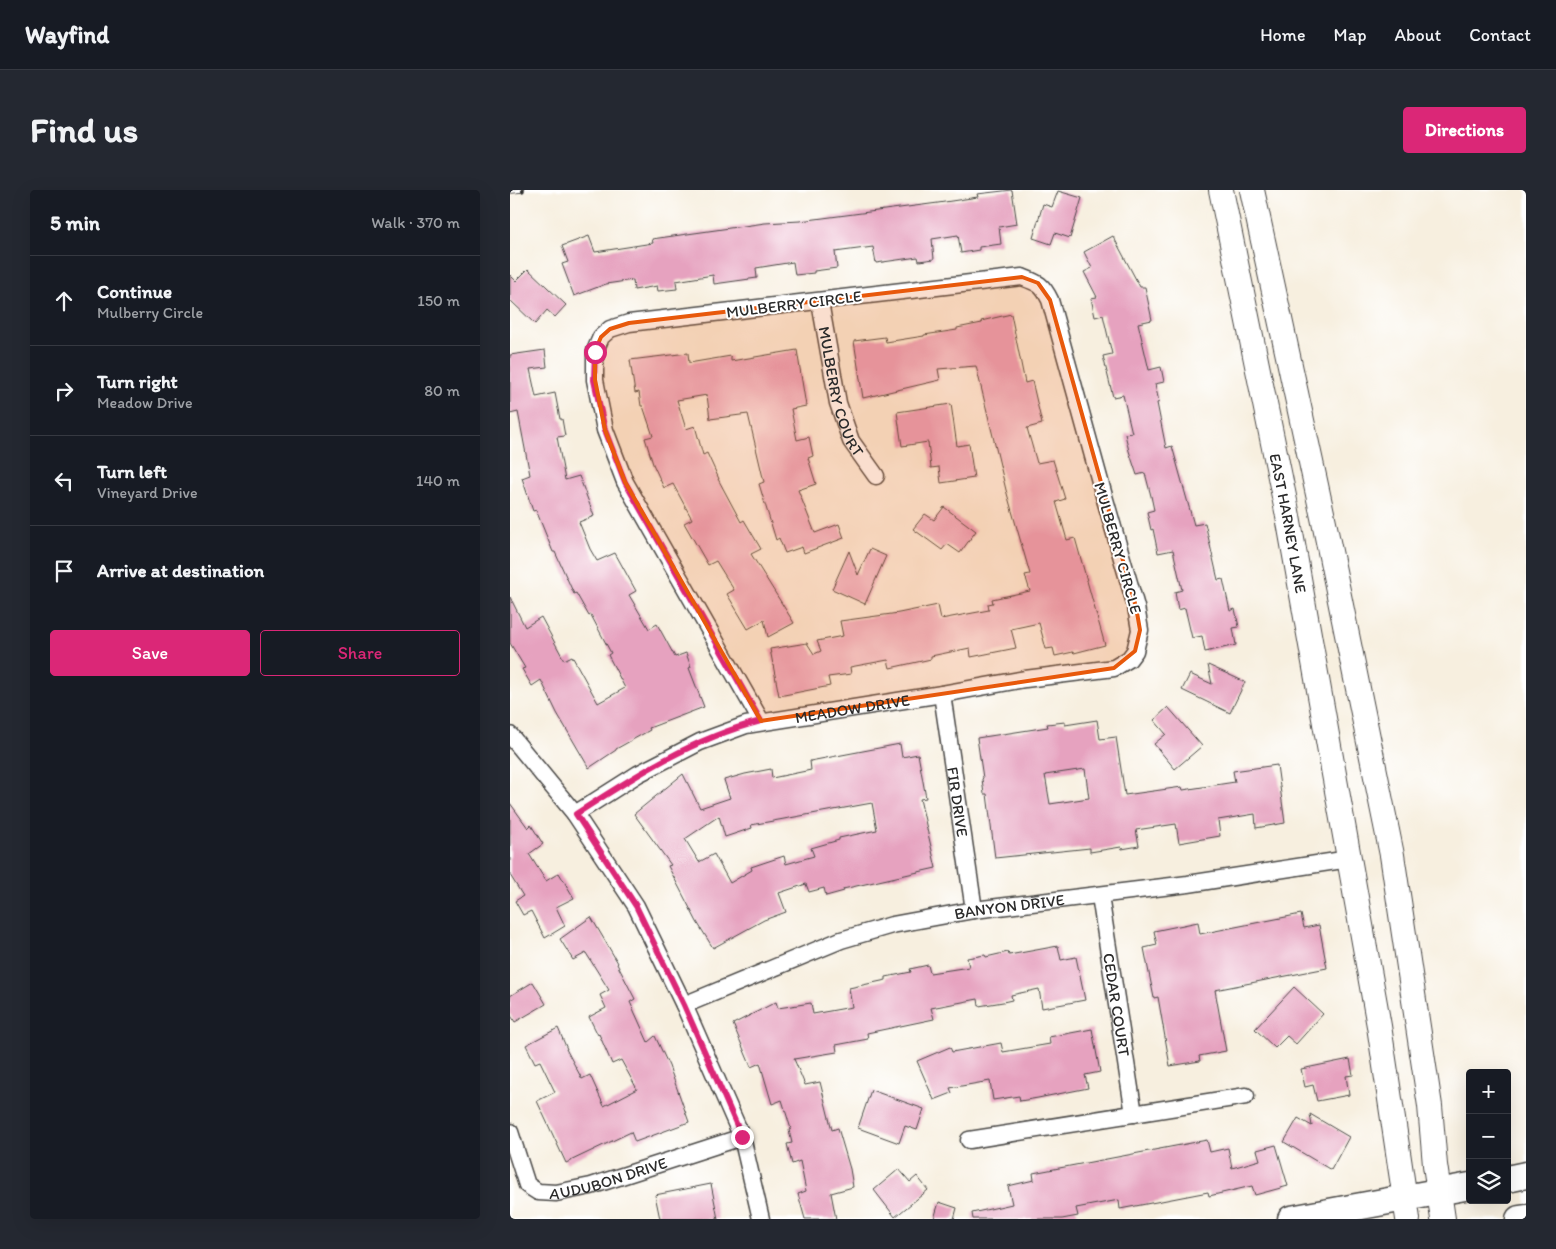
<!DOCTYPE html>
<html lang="en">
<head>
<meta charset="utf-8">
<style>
	body { margin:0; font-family:Itim,sans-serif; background:#242831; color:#f1f3f6 }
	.controls { position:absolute; right:15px; bottom:15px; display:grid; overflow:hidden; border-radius:5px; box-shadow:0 5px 20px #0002 }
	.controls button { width:45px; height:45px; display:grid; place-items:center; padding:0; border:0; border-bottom:1px solid #363941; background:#171b24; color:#f1f3f6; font:25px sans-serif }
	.stop { position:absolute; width:15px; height:15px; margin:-11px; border:4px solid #db2777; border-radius:50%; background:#fff }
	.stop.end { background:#db2777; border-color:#fff; box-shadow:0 1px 5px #0008 }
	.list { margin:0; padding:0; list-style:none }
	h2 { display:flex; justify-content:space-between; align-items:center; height:65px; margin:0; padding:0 20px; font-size:21px }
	h2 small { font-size:16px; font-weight:400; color:#9ea1a6 }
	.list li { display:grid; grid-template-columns:32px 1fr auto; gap:15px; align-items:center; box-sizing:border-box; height:90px; padding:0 20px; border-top:1px solid #363941 }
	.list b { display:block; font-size:19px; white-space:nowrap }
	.list p { margin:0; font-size:16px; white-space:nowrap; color:#9ea1a6 }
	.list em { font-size:16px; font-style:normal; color:#9ea1a6 }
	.actions { display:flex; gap:10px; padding:15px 20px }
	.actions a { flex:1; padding:11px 0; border:1px solid #db2777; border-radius:5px; text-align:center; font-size:18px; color:#db2777 }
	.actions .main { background:#db2777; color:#fff }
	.icon { flex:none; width:28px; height:28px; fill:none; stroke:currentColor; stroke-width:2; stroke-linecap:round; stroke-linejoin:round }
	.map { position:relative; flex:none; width:1016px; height:1029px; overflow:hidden; border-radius:5px }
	header { display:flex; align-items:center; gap:30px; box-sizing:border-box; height:70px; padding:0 25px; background:#171b24; border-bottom:1px solid #363941 }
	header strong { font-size:24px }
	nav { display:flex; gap:28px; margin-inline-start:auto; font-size:18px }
	.intro { display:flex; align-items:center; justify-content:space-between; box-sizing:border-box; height:120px; padding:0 30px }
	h1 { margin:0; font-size:35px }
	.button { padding:12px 22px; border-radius:5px; background:#db2777; color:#fff; font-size:18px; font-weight:700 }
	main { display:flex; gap:30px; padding:0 30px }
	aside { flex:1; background:#171b24; border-radius:5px; box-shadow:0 5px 20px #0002 }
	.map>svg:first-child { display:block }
	.building { fill:#e6a2bf; fill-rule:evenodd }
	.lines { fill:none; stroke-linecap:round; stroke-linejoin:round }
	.street-casing { stroke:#4a4846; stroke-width:19 }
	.secondary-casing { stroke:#4a4846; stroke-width:26 }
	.primary-casing { stroke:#4a4846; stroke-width:29 }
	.street { stroke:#fff; stroke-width:16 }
	.secondary { stroke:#fff; stroke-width:24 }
	.primary { stroke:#fff; stroke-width:26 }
	.rail-casing { stroke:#2b2b2b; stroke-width:5.5 }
	.rail { stroke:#fff; stroke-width:4; stroke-dasharray:11; stroke-linecap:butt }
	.route { stroke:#db2777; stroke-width:6 }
	.marked { fill:#e8590c; fill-opacity:0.2; stroke:#e8590c; stroke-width:4; stroke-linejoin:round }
	.labels { text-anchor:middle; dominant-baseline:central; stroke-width:4; stroke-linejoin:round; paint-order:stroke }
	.street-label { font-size:16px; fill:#2b2b2b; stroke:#fff }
</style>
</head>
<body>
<header>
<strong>Wayfind</strong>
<nav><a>Home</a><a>Map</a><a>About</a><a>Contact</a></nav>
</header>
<div class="intro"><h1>Find us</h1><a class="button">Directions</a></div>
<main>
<aside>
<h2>5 min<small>Walk · 370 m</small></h2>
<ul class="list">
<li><svg class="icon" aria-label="ahead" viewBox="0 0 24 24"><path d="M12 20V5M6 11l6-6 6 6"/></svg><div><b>Continue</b><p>Mulberry Circle</p></div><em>150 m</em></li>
<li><svg class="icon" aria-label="right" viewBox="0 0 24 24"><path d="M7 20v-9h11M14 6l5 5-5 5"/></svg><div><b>Turn right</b><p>Meadow Drive</p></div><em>80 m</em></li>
<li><svg class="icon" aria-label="left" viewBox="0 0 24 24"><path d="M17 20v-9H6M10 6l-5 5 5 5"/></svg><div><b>Turn left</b><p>Vineyard Drive</p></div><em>140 m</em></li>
<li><svg class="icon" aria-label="arrive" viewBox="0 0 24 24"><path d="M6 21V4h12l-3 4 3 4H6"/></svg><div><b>Arrive at destination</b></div></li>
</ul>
<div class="actions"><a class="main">Save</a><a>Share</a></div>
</aside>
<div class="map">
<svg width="1016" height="1029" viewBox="0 0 1016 1029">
	<rect width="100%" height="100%" fill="#fff"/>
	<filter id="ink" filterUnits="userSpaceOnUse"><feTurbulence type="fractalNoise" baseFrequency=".02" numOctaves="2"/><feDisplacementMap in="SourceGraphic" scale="10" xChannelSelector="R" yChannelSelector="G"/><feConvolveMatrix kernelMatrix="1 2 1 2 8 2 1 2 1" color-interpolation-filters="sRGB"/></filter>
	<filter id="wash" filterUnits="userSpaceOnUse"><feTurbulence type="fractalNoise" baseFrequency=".0096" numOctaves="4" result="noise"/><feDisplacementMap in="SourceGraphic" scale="20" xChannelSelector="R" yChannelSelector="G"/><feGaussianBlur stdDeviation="1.12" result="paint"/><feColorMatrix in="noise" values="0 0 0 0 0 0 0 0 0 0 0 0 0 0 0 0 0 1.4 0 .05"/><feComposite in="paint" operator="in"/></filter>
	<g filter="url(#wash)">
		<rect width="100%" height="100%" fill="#f7efdf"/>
		<g id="blocks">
			<!-- building -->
			<g class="building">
				<polygon points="502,0 507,34 489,37 491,54 469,57 469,60 451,63 448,45 422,49 424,69 409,71 408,67 366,73 363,57 325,62 327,78 304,81 304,83 285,85 283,72 246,78 247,88 204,94 203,85 166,91 167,99 148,101 147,96 124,100 123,90 96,94 64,106 52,74 58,72 52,56 79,46 85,62 143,53 142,49 255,33 290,31 428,13 468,7 467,4"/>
				<polygon points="548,1 572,8 560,48 545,43 541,54 523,48 533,14 542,17"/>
				<polygon points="603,46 630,97 635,97 642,130 628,133 639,180 651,177 654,192 645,194 649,212 647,213 656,258 662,256 684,335 695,333 708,390 713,389 720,421 725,419 729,437 723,438 726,455 695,462 692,446 682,448 675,418 668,420 665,402 672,400 663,360 648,363 643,339 641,340 637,322 644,320 641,306 635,283 627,285 619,261 615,244 622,243 613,205 603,207 593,166 602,164 593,125 585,127 581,108 587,107 574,82 582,78 574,62"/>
				<polygon points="18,79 56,115 45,127 37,120 25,134 0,110 0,85 6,91"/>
				<polygon points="501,124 515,193 522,191 532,234 517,238 527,273 543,270 555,309 546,312 557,350 565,348 595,455 564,463 563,462 545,466 543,458 536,459 529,433 501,439 506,458 461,467 460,458 421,466 421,469 380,478 378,470 340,477 341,484 318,487 320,496 269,506 260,459 297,453 304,464 311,461 307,451 333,446 330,431 389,423 428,415 431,429 479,420 478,414 483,413 482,409 520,401 515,385 520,384 496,300 466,176 428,179 430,190 353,208 344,151 375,147 376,152 414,146 414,145 447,140 447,138 472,133 471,131"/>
				<polygon points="35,160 37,177 20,179 26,207 45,203 50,229 52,229 55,246 47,247 55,290 69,286 84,326 69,332 80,359 87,371 105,363 126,401 119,405 139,439 147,434 165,467 176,463 181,477 179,478 194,517 139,538 140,540 106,559 106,560 79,578 47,523 31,490 22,496 12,479 15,478 0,453 0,407 15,437 31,427 54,470 62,466 88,513 115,498 98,465 101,463 81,425 79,426 66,403 64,404 45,362 43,362 26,320 23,321 12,288 20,285 8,222 0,224 0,165"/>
				<polygon points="287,160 296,216 281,219 287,250 299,247 303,266 298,268 306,294 288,300 305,343 329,334 334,348 294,363 292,357 275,363 269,348 266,350 249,294 254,292 238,224 200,229 197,205 167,210 176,239 185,236 193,265 197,263 209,289 208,289 231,332 234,330 251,359 241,364 284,433 258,447 254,430 238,439 217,404 224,400 206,371 198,375 174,333 182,329 163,294 154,298 143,274 135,248 143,246 133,216 131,216 129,202 125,203 120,170 178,163 179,173 221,166 221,171"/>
				<polygon points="441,214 447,256 459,254 464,288 431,293 429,277 421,278 418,252 392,256 387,222"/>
				<polygon points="434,317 466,341 450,363 437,354 432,360 403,339 415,324 424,330"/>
				<polygon points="360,359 376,366 355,414 322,399 339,361 348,385"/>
				<polygon points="698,475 735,492 720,523 672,500 680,484 702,494"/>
				<polygon points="658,517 692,556 665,579 644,554 656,544 644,530"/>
				<path d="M 587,530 L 590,549 L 606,547 L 615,605 L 672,597 L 673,600 L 725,592 L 723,581 L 767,575 L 775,633 L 746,638 L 745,624 L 708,630 L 710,646 L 669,653 L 666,634 L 626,640 L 629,656 L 612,659 L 611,657 L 580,662 L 580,658 L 485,668 L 477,604 L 474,604 L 472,589 L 473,588 L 467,548 L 538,537 L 537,534 L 555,532 L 555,535 ZM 575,579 L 579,608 L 540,614 L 535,585 Z"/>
				<path d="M 390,554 L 392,567 L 408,564 L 416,608 L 410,609 L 426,678 L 333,699 L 334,701 L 316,706 L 314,698 L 299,702 L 296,694 L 269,703 L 276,722 L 254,730 L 203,758 L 187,732 L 158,676 L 161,675 L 124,624 L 173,584 L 190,618 L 220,608 L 214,590 L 235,584 L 261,579 L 262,588 L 301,580 L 300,571 ZM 362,613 L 367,640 L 329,648 L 329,650 L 301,658 L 304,666 L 276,674 L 274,666 L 241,677 L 242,680 L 220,693 L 204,664 L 189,672 L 175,649 L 209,626 L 215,647 L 242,638 L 241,635 Z"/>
				<polygon points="0,613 18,638 21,635 33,654 19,664 36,691 49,683 64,708 46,717 55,736 35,748 21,721 13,725 5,711 13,706 0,685"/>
				<polygon points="791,724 794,738 809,735 817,778 705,800 716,861 689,866 690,871 660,876 648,807 644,808 634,758 647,755 644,741 688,732 690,744"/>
				<polygon points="81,727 108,773 107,774 125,809 120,812 138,852 145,846 159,876 179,932 125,952 121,942 56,973 27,911 45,902 30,871 25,873 16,855 48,838 57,859 56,859 72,889 80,885 94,916 127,899 111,870 102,874 89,844 88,845 79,827 96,818 90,805 99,800 76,763 63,770 50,749"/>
				<polygon points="548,756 551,770 566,767 575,810 532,818 529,799 501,805 502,810 493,812 469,816 468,809 421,818 424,829 357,843 358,849 326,855 327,862 284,869 295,895 310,892 322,940 328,938 340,979 343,997 321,1003 326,1029 295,1029 288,1004 296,1001 290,971 282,974 277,954 282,953 279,940 281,939 272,910 262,914 250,873 241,877 223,834 266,812 268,818 301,813 303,824 342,817 339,798 376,790 376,787 401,782 400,779 418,775 420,783 459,777 457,768 475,765 476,767 498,762 499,765"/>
				<polygon points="23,792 36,814 5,832 0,824 0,806"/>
				<polygon points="784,797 813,824 786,854 777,846 765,858 745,839"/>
				<polygon points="582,839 590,882 575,885 578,898 528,908 510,911 509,906 483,910 480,891 440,898 442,903 424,910 407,871 440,857 442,862 491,853 493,862 540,854 539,847"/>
				<polygon points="840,869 843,885 836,886 839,905 807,911 803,895 795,897 791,879"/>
				<polygon points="361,900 414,919 407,940 395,936 389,953 348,938"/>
				<polygon points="800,924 839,947 821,980 774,952 788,928 802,936"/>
				<polygon points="697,950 700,962 718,958 722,978 750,970 747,960 766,955 778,996 745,1005 742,996 699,1006 698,1002 610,1019 609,1010 566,1018 568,1026 552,1029 463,1029 462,1023 502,1014 498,996 524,990 523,983"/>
				<polygon points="389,979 400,992 407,986 418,1000 385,1027 364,1000"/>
				<polygon points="201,994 208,1029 150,1029 145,1005"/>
				<polygon points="429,1012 447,1018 444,1029 424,1029"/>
			</g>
		</g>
	</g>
	<g filter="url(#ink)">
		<use href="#blocks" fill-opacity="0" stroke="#4a4846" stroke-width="1"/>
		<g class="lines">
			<!-- street casing -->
			<g class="street-casing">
				<g id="street">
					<path id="s1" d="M 310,112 L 328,213 L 341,251 L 366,286"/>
					<path id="s2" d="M 432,504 L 464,720"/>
					<polyline points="0,545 65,624 126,716 174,815 232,947 251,1029"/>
					<path id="s3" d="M 65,624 L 128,584 L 190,552 L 236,535 L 432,504 L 515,489 L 604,478 L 619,469 L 625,461 L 630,440 L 626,417 L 594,306 L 540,110 C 532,94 528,93 512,87 L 119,133 L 100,139 L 91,147 L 85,161 L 85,190 L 95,240 L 115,292 L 251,531"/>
					<path id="s4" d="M 590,706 L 624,924"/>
					<path id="s5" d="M 174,815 L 331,750 L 382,735 L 464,720 L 678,694 L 839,669"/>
					<path id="s6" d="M 0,942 L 17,995 L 28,1002 L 46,1003 L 81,996 L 232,947"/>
					<polyline points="459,950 736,906"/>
				</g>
			</g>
			<!-- secondary casing -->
			<g class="secondary-casing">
				<g id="secondary">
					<path id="s7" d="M 711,0 L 777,321 L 869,836 L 898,1029"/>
					<polyline points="742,0 814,332 882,665 920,916 925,975 933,1029"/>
				</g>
			</g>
			<!-- primary casing -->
			<g class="primary-casing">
				<g id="primary">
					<polyline points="997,989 1016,985"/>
					<polyline points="781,1029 960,996"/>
					<polyline points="1009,1029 1016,1028"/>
				</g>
			</g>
			<!-- street -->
			<use href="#street" class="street"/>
			<!-- secondary -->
			<use href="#secondary" class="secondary"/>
			<!-- primary -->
			<use href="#primary" class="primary"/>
			<!-- rail casing -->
			<g class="rail-casing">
				<polyline id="rail" points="0,1 12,0"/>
			</g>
			<!-- rail -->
			<use href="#rail" class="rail"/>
		</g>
	</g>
	<g class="lines" filter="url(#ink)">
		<!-- route -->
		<path class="route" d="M 85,162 L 84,190 L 95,240 L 115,292 L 251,531 C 183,548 123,587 66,624 L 126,716 L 174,815 L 232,947"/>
	</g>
	<!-- marked area -->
	<path class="marked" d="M 512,87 L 528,93 L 540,110 L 626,417 L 630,440 L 625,461 L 604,478 L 251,531 L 115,292 L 95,240 L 85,190 L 85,161 L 91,147 L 100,139 L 119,133 Z"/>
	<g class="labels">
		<!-- street labels -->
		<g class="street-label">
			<text transform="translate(284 114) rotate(-7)">MULBERRY CIRCLE</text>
			<text stroke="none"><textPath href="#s1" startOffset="92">MULBERRY COURT</textPath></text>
			<text stroke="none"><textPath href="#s7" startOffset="340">EAST HARNEY LANE</textPath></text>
			<text transform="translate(608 358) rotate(74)">MULBERRY CIRCLE</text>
			<text stroke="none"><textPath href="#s3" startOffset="301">MEADOW DRIVE</textPath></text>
			<text stroke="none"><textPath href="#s2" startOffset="109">FIR DRIVE</textPath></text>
			<text stroke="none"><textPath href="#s5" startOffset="342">BANYON DRIVE</textPath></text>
			<text stroke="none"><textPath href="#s4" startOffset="110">CEDAR COURT</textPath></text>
			<text stroke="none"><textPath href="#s6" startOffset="141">AUDUBON DRIVE</textPath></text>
		</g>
	</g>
</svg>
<div class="controls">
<button>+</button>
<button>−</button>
<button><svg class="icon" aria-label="layers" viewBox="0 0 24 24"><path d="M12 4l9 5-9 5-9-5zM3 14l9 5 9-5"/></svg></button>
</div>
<div class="stop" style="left:85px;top:162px"></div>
<div class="stop end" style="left:232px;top:947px"></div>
</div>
</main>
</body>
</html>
